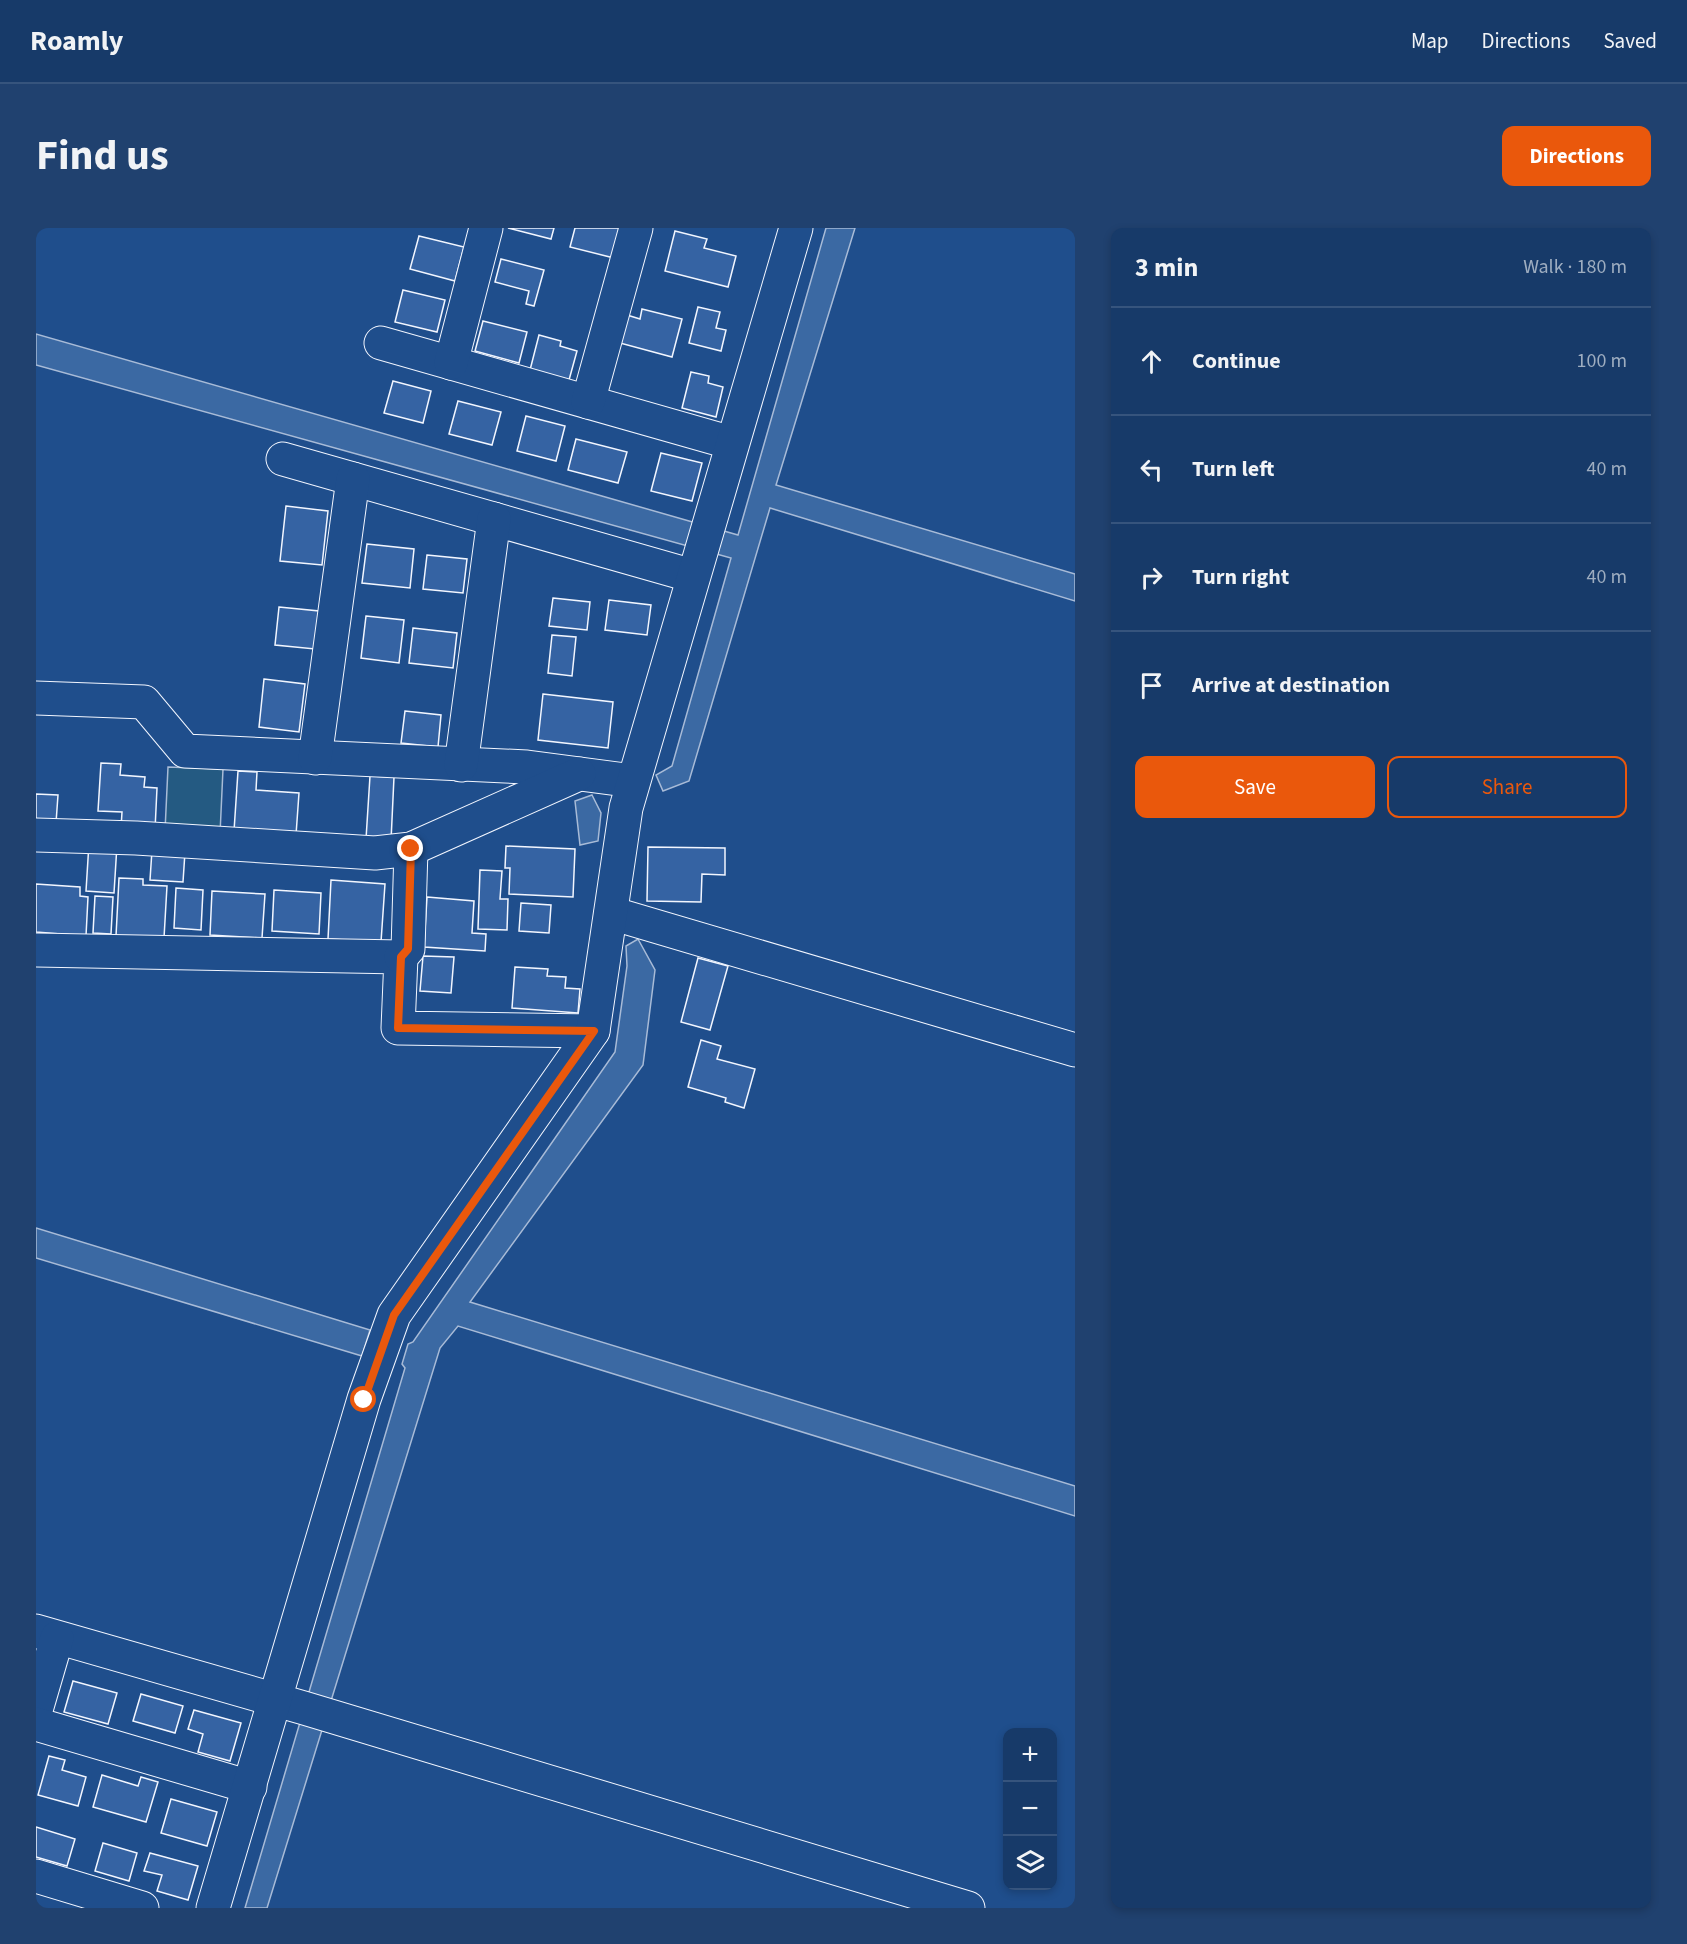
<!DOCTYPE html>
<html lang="en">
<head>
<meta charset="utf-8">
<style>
	body { margin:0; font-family:"Source Sans 3",sans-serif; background:#20416f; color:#f1f3f6 }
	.controls { position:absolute; right:18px; bottom:18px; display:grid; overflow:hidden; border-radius:12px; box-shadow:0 3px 9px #0003 }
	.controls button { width:54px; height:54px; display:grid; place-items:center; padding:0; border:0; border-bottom:2px solid #36547d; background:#173a69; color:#f1f3f6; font:30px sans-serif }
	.stop { position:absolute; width:18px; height:18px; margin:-14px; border:4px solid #ea580c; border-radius:50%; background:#fff }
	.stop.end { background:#ea580c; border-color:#fff; box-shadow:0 2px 6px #0008 }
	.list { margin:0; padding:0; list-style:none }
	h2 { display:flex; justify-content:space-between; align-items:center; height:78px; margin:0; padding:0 24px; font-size:26px }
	h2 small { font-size:20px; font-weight:400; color:#9eadc0 }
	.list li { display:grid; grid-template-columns:39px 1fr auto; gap:18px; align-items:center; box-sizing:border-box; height:108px; padding:0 24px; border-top:2px solid #36547d }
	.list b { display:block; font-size:22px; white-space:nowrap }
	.list em { font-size:20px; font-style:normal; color:#9eadc0 }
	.actions { display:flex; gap:12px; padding:18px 24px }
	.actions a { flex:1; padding:14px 0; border:2px solid #ea580c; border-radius:12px; text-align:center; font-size:21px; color:#ea580c }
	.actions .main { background:#ea580c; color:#fff }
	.icon { flex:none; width:33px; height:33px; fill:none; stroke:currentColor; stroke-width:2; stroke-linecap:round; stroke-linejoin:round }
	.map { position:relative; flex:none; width:1039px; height:1680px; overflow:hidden; border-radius:12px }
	header { display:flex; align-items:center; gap:36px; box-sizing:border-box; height:84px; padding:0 30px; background:#173a69; border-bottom:2px solid #36547d }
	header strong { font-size:28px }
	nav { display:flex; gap:33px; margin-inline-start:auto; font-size:21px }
	.intro { display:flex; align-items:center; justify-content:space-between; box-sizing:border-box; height:144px; padding:0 36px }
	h1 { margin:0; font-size:42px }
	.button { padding:15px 27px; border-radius:12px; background:#ea580c; color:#fff; font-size:21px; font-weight:700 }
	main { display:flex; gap:36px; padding:0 36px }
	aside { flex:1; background:#173a69; border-radius:12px; box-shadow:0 3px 9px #0003 }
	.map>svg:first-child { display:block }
	.green { fill:#245a82; stroke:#a8bbd7; stroke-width:1.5 }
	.water { fill:#3b69a3; stroke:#a8bbd7; stroke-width:1.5 }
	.building { fill:#3563a3; stroke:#f2f6ff; stroke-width:1.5 }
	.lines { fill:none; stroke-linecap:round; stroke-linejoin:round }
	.minor-casing { stroke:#f2f6ff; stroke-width:35 }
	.minor { stroke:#1f4e8c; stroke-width:33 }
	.route { stroke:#ea580c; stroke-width:8 }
</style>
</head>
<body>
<header>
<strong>Roamly</strong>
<nav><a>Map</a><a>Directions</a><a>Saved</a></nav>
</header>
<div class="intro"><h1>Find us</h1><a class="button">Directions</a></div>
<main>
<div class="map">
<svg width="1039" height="1680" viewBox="0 0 1039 1680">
	<rect width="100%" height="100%" fill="#1f4e8c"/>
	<!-- green -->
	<polygon class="green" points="132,539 187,541 184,606 129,603"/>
	<!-- water -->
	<g class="water">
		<polygon points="790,0 819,0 740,257 1039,346 1039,373 734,280 653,553 627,563 620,547 636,538 695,330 0,137 0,106 702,307"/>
		<polygon points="556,567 565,585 562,613 544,617 539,573"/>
		<polygon points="602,711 619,742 607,837 434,1074 1039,1258 1039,1288 422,1098 404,1120 231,1680 209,1680 369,1140 366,1136 372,1116 377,1114 579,824 591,738 590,718"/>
		<polygon points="0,1000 334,1102 326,1128 0,1030"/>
	</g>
	<!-- building -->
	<g class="building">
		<polygon points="472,0 518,0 515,11"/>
		<polygon points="539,0 585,0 578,30 534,19"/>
		<polygon points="639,3 671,11 668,20 700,28 692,59 629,43"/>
		<polygon points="383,8 428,19 419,53 374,41"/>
		<polygon points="465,31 508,42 498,78 490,76 493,63 459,54"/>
		<polygon points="367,62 409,72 401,104 359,94"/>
		<polygon points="662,79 684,84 680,100 690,102 685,123 653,115"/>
		<polygon points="606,81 646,91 636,129 584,115 591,87 604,91"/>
		<polygon points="447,93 491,104 483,135 439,123"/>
		<polygon points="503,107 525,113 524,118 541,123 533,152 494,142"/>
		<polygon points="655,144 673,148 672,155 687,159 680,189 646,180"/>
		<polygon points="357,153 395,163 387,195 348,185"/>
		<polygon points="422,173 465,184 456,217 413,206"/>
		<polygon points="490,188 529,198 520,233 481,223"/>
		<polygon points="540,211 591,224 582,255 532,242"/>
		<polygon points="625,225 666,235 656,273 615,263"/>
		<polygon points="250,278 292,283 286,337 244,333"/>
		<polygon points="331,316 378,321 374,360 326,355"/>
		<polygon points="391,327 431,331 427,365 387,361"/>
		<polygon points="517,370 554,374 551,402 513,398"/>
		<polygon points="573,372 615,377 611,407 569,402"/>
		<polygon points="243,379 283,383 279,421 239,417"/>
		<polygon points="330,388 368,392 363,435 325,430"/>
		<polygon points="377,400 421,405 417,440 373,435"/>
		<polygon points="516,407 540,409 536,448 512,445"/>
		<polygon points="228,451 269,456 263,504 223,499"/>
		<polygon points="507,466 577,474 572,520 502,512"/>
		<polygon points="369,483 405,487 402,519 365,515"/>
		<polygon points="65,535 85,536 84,547 109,549 108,559 121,560 119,602 85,600 86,584 62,583"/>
		<polygon points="202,543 221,544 220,562 263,565 260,607 198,603"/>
		<polygon points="334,548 358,549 355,613 330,611"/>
		<polygon points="0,566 22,567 20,595 0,594"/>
		<polygon points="53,615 81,617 78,665 50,663"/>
		<polygon points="470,618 539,621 537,669 473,666 474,640 469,640"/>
		<polygon points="612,619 689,620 689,647 666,646 665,674 611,673"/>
		<polygon points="116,622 149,624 147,654 114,652"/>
		<polygon points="444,642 466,643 464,671 472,671 471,702 442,701"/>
		<polygon points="83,650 107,651 107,657 131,658 128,710 80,708"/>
		<polygon points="295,652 349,656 345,714 292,711"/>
		<polygon points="0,656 44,659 44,668 52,669 50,708 0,704"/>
		<polygon points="140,660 167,662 165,702 138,700"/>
		<polygon points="238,662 285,665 283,706 236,703"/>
		<polygon points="176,663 229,666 226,710 174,707"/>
		<polygon points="59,668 77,669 75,706 57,705"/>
		<polygon points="391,669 438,673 436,705 450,706 449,723 388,719"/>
		<polygon points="485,675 515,677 513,705 483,703"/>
		<polygon points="387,728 418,729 415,765 384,763"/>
		<polygon points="662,730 692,738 674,802 645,794"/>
		<polygon points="479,739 512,741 511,748 530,749 529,760 544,761 542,785 476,780"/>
		<polygon points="665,812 685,818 681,831 719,841 708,880 689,874 690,870 652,859"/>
		<polygon points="37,1453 81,1465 72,1496 28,1484"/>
		<polygon points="105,1466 147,1478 139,1505 97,1493"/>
		<polygon points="158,1482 205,1495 194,1533 162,1524 167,1506 152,1501"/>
		<polygon points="13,1528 29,1532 26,1542 50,1549 42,1578 2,1567"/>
		<polygon points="66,1547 102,1558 105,1549 122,1554 110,1594 57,1579"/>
		<polygon points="135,1571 181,1584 171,1618 125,1605"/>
		<polygon points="0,1599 39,1611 31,1638 0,1629"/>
		<polygon points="67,1615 101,1625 93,1653 59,1643"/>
		<polygon points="114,1625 162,1638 152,1672 121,1663 126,1647 108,1643"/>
	</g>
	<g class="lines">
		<!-- minor casing -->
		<g class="minor-casing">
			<g id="minor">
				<polyline points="345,115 696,215"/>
				<polyline points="415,135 450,0"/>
				<polyline points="552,174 600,0"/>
				<polyline points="247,231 657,348"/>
				<polyline points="0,470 108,474 149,523 491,539 597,553"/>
				<polyline points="279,530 317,251"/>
				<polyline points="425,537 458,291"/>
				<polyline points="0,607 100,610 339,625 375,621 543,546"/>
				<polyline points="575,685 1039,822"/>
				<polyline points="0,722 365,729 362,800 557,803"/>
				<polyline points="365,729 372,721 375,621"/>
				<polyline points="0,1403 268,1480 932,1680"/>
				<polyline points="0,1482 21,1410"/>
				<polyline points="0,1496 214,1559"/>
				<polyline points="0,1648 106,1680"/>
				<polyline points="177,1680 328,1171 358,1087 557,803 590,580 760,0"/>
			</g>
		</g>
		<!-- minor -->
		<use href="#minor" class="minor"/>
	</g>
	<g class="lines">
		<!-- route -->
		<polyline class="route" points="328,1172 358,1087 558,803 362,800 365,729 372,721 375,621"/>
	</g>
</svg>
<div class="controls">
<button>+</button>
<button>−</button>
<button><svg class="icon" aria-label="layers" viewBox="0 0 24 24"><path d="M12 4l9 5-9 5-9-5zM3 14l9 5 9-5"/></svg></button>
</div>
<div class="stop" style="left:328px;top:1172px"></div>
<div class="stop end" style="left:375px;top:621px"></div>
</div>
<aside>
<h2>3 min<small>Walk · 180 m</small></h2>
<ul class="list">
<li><svg class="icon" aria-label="ahead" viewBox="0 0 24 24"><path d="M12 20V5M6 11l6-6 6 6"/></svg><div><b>Continue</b></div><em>100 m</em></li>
<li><svg class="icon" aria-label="left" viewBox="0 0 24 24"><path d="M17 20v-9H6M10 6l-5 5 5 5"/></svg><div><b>Turn left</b></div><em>40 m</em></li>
<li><svg class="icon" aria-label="right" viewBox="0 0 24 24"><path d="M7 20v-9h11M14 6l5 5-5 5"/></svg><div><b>Turn right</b></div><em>40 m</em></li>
<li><svg class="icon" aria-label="arrive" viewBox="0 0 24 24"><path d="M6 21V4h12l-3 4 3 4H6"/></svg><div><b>Arrive at destination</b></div></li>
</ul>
<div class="actions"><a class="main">Save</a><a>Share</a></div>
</aside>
</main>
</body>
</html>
